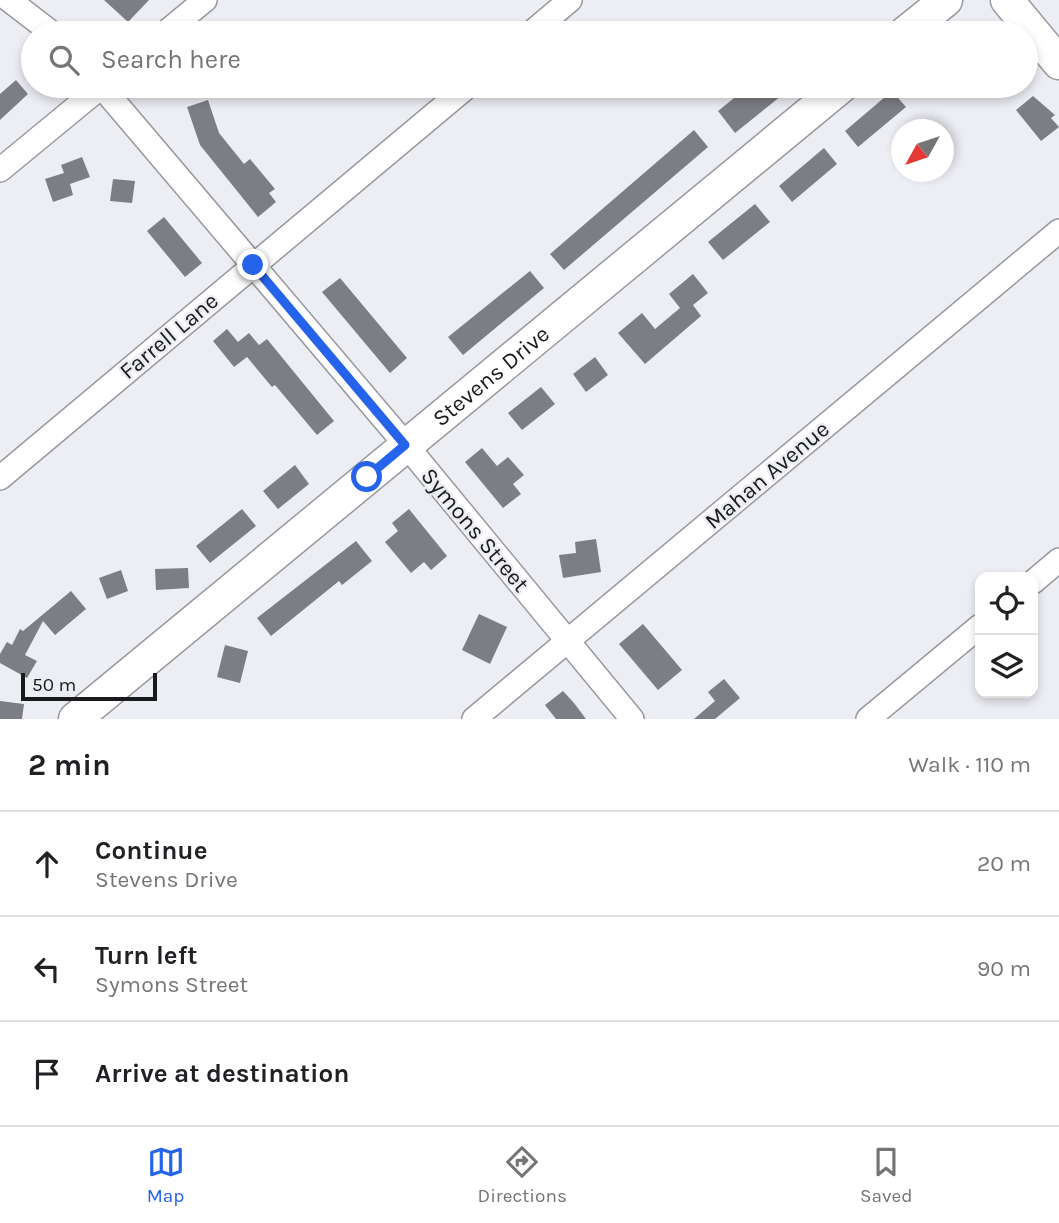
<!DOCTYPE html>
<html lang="en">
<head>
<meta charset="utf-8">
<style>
	body { margin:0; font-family:Karla,sans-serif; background:#f6f6f6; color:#202124 }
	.controls { position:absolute; right:21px; bottom:21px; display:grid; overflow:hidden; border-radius:14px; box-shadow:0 4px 10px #0003 }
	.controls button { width:63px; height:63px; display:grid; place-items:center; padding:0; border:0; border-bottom:2px solid #e0e0e0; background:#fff; color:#202124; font:35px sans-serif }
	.compass { position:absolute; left:891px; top:119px; width:63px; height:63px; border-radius:50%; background:#fff; box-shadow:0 4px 10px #0003; rotate:230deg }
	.scale { position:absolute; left:21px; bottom:18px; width:136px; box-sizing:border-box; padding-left:7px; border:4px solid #191a1b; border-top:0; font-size:19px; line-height:24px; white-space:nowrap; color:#191a1b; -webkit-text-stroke:5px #edeef4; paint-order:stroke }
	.stop { position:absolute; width:21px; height:21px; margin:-16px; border:5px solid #2563eb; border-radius:50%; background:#fff }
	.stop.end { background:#2563eb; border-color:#fff; box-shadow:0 2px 7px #0008 }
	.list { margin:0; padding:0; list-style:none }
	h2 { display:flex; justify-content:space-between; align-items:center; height:91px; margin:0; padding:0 28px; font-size:30px }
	h2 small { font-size:23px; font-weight:400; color:#757577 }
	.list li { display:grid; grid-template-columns:46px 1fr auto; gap:21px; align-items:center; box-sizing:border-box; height:105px; padding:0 28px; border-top:2px solid #e0e0e0 }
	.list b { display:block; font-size:26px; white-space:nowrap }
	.list p { margin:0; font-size:23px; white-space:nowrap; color:#757577 }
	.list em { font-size:23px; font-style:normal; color:#757577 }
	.icon { flex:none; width:38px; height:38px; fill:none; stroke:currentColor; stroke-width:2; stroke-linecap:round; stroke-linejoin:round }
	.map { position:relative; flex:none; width:1059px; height:719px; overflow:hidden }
	.search { position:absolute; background:#fff; box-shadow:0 4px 10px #0003; left:21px; right:21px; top:21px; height:77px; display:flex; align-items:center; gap:18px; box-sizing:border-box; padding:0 24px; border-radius:38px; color:#757577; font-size:26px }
	.sheet { height:406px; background:#fff }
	nav { display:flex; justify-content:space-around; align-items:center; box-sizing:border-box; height:98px; border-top:2px solid #e0e0e0; background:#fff; font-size:19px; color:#757577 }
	nav a { display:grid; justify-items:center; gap:4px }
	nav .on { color:#2563eb }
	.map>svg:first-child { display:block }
	.building { fill:#7d7e83 }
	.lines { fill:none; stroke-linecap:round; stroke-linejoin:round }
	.street-casing { stroke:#98999e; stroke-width:26 }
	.secondary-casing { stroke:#98999e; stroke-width:35 }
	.street { stroke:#fff; stroke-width:23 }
	.secondary { stroke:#fff; stroke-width:32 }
	.route { stroke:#2563eb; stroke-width:9 }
	.labels { text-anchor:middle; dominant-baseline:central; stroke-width:5; stroke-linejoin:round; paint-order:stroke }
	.street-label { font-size:23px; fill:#191a1b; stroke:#edeef4 }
</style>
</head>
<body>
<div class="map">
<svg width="1059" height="719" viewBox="0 0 1059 719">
	<rect width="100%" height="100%" fill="#edeef4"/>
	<!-- building -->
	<g class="building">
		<polygon points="104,0 149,0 128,22"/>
		<polygon points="16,80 28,94 0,120 0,94"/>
		<polygon points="749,86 772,86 781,96 735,133 718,111"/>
		<polygon points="892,91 906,107 858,147 845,131"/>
		<polygon points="1033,96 1055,115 1051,118 1059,127 1041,141 1016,110"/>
		<polygon points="208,100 219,133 244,164 250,159 275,189 269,193 276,202 258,217 200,145 187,107"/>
		<polygon points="694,130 708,147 564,270 550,254"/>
		<polygon points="824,148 837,164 792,202 779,186"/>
		<polygon points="82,157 90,177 70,184 73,195 53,202 45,179 64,173 61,165"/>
		<polygon points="113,179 135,181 132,203 110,201"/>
		<polygon points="755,204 770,222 723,260 708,242"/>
		<polygon points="164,217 202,263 185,277 147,231"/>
		<polygon points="530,271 544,288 463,355 448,337"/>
		<polygon points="693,274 708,293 693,305 701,316 645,364 618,333 642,313 655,329 680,308 669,294"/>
		<polygon points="340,278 407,358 390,373 322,292"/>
		<polygon points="227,329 238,342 249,333 259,345 267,339 334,421 317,435 275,385 272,387 247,357 234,367 213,341"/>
		<polygon points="595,357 608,375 586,392 573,374"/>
		<polygon points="541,387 555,404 522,430 508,413"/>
		<polygon points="482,448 497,466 508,457 524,475 513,484 521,494 503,508 465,462"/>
		<polygon points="295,465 309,484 278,509 263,491"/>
		<polygon points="242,509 256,526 210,563 196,546"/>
		<polygon points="409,509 447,556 431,570 424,562 411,573 385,542 398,531 392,523"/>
		<polygon points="596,539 601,572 563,578 559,555 576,553 575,542"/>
		<polygon points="356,541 372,561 342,585 339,581 271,636 257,618"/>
		<polygon points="188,568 189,588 156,590 155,569"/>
		<polygon points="121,570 128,591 107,599 99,578"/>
		<polygon points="71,591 86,609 55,635 43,621 25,655 37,661 27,678 0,663 0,654 7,642 12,645 20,629 23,631"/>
		<polygon points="479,614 507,627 490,664 462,650"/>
		<polygon points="643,624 682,670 658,690 619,644"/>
		<polygon points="225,645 248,651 240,683 217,677"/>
		<polygon points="724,679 740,698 715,719 694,719 715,701 708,692"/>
		<polygon points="563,691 574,703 586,719 556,719 545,705"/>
		<polygon points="0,701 24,704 22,719 0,719"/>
	</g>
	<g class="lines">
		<!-- street casing -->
		<g class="street-casing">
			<g id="street">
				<polyline points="9,0 52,33"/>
				<polyline points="165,33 205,0"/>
				<polyline points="531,33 570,0"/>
				<polyline points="101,86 406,445 632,719"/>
				<polyline points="0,170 102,86"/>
				<polyline points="0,478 468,86"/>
				<polyline points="1033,582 1059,560"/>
				<polyline points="474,719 1059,231"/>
				<polyline points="868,719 980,626"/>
			</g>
		</g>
		<!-- secondary casing -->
		<g class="secondary-casing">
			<g id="secondary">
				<polyline points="1007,0 1059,63"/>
				<polyline points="905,33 946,0"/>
				<path id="s1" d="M 75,719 L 842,86"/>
			</g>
		</g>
		<!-- street -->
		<use href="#street" class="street"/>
		<!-- secondary -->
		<use href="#secondary" class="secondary"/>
	</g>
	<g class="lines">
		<!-- route -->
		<polyline class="route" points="253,265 405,445 367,477"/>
	</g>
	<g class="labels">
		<!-- street labels -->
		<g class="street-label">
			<text transform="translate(169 336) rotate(-40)">Farrell Lane</text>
			<text stroke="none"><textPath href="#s1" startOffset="539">Stevens Drive</textPath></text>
			<text transform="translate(767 475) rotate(-40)">Mahan Avenue</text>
			<text transform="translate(475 530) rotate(50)">Symons Street</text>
		</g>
	</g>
</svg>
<div class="controls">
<button><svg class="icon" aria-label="locate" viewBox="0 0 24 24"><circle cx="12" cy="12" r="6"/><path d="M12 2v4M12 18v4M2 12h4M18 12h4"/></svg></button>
<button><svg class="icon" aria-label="layers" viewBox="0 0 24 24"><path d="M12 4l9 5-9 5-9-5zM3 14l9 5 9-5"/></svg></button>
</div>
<svg class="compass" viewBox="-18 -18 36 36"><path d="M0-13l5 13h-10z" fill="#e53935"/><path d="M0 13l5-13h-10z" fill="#757577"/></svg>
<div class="scale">50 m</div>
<div class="stop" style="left:367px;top:477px"></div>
<div class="stop end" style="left:253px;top:265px"></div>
<div class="search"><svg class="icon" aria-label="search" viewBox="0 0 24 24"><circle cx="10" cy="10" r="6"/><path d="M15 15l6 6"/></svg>Search here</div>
</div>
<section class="sheet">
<h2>2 min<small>Walk · 110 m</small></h2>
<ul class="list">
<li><svg class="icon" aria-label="ahead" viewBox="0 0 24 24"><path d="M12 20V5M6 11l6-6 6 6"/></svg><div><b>Continue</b><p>Stevens Drive</p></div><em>20 m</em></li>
<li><svg class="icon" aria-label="left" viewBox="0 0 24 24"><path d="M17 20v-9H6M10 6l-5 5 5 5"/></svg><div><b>Turn left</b><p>Symons Street</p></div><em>90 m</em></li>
<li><svg class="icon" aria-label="arrive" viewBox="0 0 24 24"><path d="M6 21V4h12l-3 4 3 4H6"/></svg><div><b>Arrive at destination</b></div></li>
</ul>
</section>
<nav>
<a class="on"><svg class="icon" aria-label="map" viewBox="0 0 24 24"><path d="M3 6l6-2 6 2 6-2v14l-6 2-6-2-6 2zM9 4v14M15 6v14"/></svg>Map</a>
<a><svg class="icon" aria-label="directions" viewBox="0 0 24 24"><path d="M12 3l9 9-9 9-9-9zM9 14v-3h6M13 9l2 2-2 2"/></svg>Directions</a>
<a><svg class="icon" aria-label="saved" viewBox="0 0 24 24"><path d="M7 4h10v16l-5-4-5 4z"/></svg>Saved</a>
</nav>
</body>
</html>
